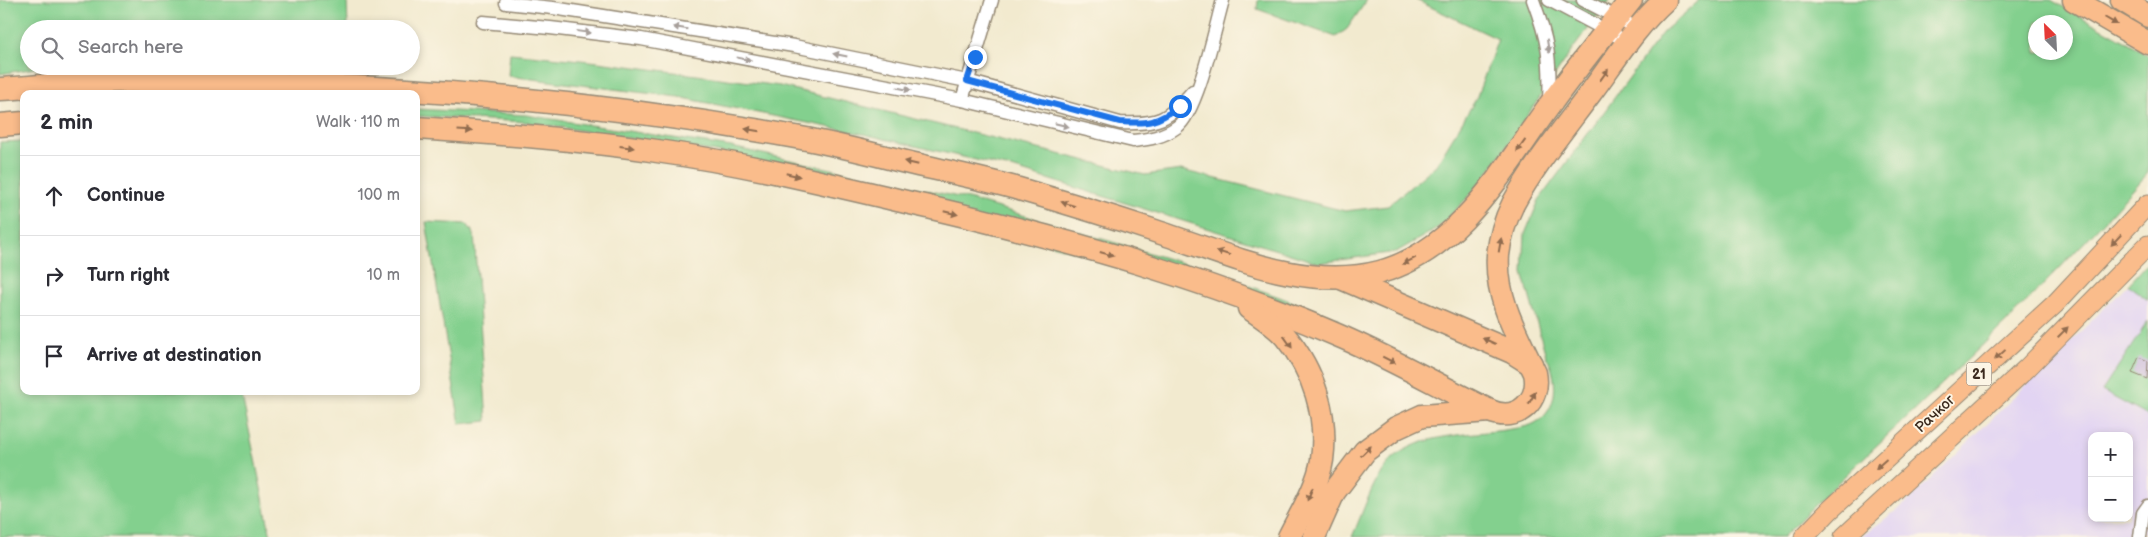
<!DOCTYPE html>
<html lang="en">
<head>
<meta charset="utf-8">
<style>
	body { margin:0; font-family:"Balsamiq Sans",sans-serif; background:#f2f2f3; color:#2b2b33 }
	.controls { position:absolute; right:15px; bottom:15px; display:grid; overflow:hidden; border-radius:10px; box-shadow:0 2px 8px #0003 }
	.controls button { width:45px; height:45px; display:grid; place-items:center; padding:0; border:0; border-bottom:1px solid #e1e1e2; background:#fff; color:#2b2b33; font:25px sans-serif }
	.compass { position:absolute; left:2028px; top:15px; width:45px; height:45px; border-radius:50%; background:#fff; box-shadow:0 2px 8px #0003; rotate:336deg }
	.stop { position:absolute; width:15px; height:15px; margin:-11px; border:4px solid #1a73e8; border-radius:50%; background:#fff }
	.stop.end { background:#1a73e8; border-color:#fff; box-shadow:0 1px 5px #0008 }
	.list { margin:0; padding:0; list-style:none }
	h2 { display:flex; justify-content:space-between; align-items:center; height:65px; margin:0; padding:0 20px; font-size:21px }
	h2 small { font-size:16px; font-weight:400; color:#7c7c81 }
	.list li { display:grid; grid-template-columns:32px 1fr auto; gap:15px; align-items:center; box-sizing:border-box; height:80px; padding:0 20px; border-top:1px solid #e1e1e2 }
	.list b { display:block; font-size:19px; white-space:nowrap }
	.list em { font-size:16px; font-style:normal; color:#7c7c81 }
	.icon { flex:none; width:28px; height:28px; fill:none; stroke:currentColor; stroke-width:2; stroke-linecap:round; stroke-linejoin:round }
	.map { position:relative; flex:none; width:2148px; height:537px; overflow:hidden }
	.search { position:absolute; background:#fff; box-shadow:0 2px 8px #0003; left:20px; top:20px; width:400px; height:55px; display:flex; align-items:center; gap:12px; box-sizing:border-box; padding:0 18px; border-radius:28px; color:#7c7c81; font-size:19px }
	.panel { position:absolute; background:#fff; box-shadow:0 2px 8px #0003; left:20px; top:90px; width:400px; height:305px; border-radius:10px }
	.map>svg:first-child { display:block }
	.built { fill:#e2d4f3; fill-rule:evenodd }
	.green { fill:#83d08e; stroke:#5f7d56; fill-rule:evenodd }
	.building { fill:#bdabdb }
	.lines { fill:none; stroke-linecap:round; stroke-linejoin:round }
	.street-casing { stroke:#968a76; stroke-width:15 }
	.primary-casing { stroke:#968a76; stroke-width:21 }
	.highway-casing { stroke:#968a76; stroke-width:25 }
	.street { stroke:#fff; stroke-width:12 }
	.primary { stroke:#fabc8b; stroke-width:19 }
	.highway { stroke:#fabc8b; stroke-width:22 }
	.oneway { fill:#916c4f }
	.oneway2 { fill:#a79f9a }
	.route { stroke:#1a73e8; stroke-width:6 }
	.labels { text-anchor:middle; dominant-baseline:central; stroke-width:4; stroke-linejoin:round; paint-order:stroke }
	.shield { fill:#fcf5e5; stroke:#75675a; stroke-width:1 }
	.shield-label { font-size:14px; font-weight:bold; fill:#3b2a1e }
	.street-label { font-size:15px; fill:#3b2a1e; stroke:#fcf5e5 }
</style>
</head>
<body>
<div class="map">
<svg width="2148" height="537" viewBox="0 0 2148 537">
	<rect width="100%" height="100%" fill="#fcf5e5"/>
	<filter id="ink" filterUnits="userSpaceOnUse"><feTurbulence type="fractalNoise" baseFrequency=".02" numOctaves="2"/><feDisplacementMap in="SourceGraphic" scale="10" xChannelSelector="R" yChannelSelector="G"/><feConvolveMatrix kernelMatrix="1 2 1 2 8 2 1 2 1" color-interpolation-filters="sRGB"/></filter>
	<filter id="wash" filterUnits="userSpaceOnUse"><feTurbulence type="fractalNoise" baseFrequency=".0096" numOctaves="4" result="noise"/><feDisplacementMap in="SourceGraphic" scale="20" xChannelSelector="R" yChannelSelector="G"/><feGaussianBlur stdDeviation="1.12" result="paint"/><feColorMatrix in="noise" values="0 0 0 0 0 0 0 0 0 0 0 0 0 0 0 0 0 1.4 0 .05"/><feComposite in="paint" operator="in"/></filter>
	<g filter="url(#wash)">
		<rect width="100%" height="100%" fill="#f2eacf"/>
		<!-- built -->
		<path class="built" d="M 2128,285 L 2148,300 L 2148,321 L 2102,391 L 2148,416 L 2148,534 L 2135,530 L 2132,537 L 1861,537 L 1906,503 ZM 2092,436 L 2129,436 L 2129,518 L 2092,518 Z"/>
		<!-- green -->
		<g class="green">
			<polygon points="0,0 347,0 348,29 29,29 29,66 47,66 0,74"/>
			<polygon points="1258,0 1367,0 1347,29 1336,37 1257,9"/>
			<polygon points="1416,0 1610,0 1575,46 1479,186 1438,228 1396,252 1319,263 1015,169 863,134 678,97 508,76 510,53 590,61 780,86 1145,175 1181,170 1345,211 1388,206 1436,165 1476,99 1498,39"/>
			<path d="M 1700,0 L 2051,0 L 2141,50 L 2148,58 L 2148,173 C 2090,238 2029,301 1966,361 C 1905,420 1842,476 1783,537 L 1352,537 C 1363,513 1373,477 1392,459 C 1421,433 1469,435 1505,430 C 1514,428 1526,428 1535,423 C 1560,409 1558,377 1546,356 L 1523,273 L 1525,234 L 1539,200 L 1663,32 ZM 2036,22 L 2066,22 L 2066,52 L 2036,52 Z"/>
			<polygon points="416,109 526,115 731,147 972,200 1206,270 1339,319 1335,325 729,154 526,122 416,116"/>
			<polygon points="24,141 24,391 241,391 271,537 0,537 0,142"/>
			<polygon points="426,222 467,224 474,234 487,421 460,424"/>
			<polygon points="2148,263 2148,300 2128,285"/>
			<polygon points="2148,321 2148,416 2102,391"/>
		</g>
		<g id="blocks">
			<!-- building -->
			<polygon class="building" points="2139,357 2148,361 2147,379 2132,373"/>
		</g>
	</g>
	<g filter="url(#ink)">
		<use href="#blocks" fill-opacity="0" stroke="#968a76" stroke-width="1"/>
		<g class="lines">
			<!-- street casing -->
			<g class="street-casing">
				<g id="street">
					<path d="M 1533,0 C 1548,40 1551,59 1549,102"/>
					<polyline points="1549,0 1628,42"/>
					<polyline points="1583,0 1637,28"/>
					<path d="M 506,3 L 553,8 L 794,46 L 967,81 L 1120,123 C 1158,125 1168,120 1193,91"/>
					<path d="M 483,22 L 550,28 L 641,39 L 962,100 L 1133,141 C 1150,139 1163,137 1177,127 C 1198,111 1215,28 1223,0"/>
					<polyline points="333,86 335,66"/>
					<polyline points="962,100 992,0"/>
					<polyline points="2140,537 2143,513 2148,506"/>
				</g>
			</g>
			<!-- primary casing -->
			<g class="primary-casing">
				<g id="primary">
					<polyline points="1804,537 1830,510 2055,304 2148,204"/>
					<polyline points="1844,537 2026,369 2148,245"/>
				</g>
			</g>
			<!-- highway casing -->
			<g class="highway-casing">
				<g id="highway">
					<polyline points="2074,0 2148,43"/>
					<polyline points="2122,0 2148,16"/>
					<path d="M 0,89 C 36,87 71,83 107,81 C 155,80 203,82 250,83 C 435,87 619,105 801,138 C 839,145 877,155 914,164 C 949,172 984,179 1019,189 C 1064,202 1110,216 1155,231 C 1227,254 1304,292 1380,272 C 1460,250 1503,169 1549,106 C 1575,70 1603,35 1631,0"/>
					<polyline points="0,125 24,123"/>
					<path d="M 416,128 C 497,133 577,139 657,151 C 750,164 841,187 932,208 C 1072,241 1212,280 1344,338 C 1394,360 1441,387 1490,411 C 1517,423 1541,401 1535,373 C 1517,335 1495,298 1498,255 C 1500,237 1505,220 1513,204 C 1534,165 1563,130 1589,95 C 1613,63 1635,27 1665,0"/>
					<polyline points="1341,278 1512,352 1531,364"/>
					<path d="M 1249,308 C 1261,316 1275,325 1285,336 C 1314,371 1328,415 1322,460 C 1318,486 1301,513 1289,537"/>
					<polyline points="1314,537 1334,492 1365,451 1396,428 1422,416 1490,411"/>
				</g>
			</g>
			<!-- street -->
			<use href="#street" class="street"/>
			<!-- primary -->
			<use href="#primary" class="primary"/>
			<!-- highway -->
			<use href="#highway" class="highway"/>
		</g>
		<!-- one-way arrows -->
		<defs><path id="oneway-solid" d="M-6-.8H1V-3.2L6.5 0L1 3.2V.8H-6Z" transform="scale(1.25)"/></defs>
		<g class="oneway">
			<use href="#oneway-solid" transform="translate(2111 21) rotate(30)"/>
			<use href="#oneway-solid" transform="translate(1604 75) rotate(-54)"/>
			<use href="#oneway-solid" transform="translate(752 130) rotate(-171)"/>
			<use href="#oneway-solid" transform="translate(465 131) rotate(4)"/>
			<use href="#oneway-solid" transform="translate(1521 146) rotate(126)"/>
			<use href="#oneway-solid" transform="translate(627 147) rotate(7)"/>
			<use href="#oneway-solid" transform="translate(911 163) rotate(-167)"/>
			<use href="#oneway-solid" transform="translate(793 175) rotate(13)"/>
			<use href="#oneway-solid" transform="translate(1068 204) rotate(-163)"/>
			<use href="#oneway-solid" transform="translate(951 213) rotate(13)"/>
			<use href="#oneway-solid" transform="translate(2116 240) rotate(133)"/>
			<use href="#oneway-solid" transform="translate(1500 245) rotate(-80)"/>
			<use href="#oneway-solid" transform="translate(1223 253) rotate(-162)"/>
			<use href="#oneway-solid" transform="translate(1107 254) rotate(16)"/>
			<use href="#oneway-solid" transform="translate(1409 261) rotate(154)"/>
			<use href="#oneway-solid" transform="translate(2063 332) rotate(-45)"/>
			<use href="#oneway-solid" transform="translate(1489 341) rotate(-156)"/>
			<use href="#oneway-solid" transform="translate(1288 342) rotate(55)"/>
			<use href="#oneway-solid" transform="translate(2000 355) rotate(137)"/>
			<use href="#oneway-solid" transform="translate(1389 360) rotate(26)"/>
			<use href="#oneway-solid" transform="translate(1532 398) rotate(-61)"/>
			<use href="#oneway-solid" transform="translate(1366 451) rotate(-44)"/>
			<use href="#oneway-solid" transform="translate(1881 464) rotate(138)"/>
			<use href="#oneway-solid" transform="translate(1310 494) rotate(113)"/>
		</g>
		<g class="oneway2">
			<use href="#oneway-solid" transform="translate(680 28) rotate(-171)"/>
			<use href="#oneway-solid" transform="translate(584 32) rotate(7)"/>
			<use href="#oneway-solid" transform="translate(1548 46) rotate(81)"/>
			<use href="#oneway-solid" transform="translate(840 55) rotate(-169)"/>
			<use href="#oneway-solid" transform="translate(744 59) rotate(11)"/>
			<use href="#oneway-solid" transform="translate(904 89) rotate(11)"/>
			<use href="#oneway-solid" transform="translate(1062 125) rotate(14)"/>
		</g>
	</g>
	<g class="lines" filter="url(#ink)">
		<!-- route -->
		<path class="route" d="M 975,57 L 967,81 L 1120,122 C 1149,124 1156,123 1180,106"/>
	</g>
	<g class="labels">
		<!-- shield labels -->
		<rect class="shield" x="1966.5" y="362.5" width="25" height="23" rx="4"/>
		<g class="shield-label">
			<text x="1979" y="374">21</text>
		</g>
		<!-- street labels -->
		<g class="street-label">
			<text transform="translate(1935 414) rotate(-43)">Рачког</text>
		</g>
	</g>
</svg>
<div class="controls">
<button>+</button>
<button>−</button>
</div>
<svg class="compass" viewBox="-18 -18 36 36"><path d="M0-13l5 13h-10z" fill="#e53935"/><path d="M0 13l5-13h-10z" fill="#7c7c81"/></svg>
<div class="stop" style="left:1180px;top:106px"></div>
<div class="stop end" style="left:975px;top:57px"></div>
<div class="search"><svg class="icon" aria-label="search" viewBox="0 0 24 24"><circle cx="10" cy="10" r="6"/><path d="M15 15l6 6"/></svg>Search here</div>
<section class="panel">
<h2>2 min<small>Walk · 110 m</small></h2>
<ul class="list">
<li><svg class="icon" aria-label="ahead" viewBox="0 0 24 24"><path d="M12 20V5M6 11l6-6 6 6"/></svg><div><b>Continue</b></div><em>100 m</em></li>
<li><svg class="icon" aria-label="right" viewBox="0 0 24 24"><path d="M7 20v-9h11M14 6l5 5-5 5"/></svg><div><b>Turn right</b></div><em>10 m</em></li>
<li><svg class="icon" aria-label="arrive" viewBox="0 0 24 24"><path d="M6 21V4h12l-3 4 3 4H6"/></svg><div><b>Arrive at destination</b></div></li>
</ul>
</section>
</div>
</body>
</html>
